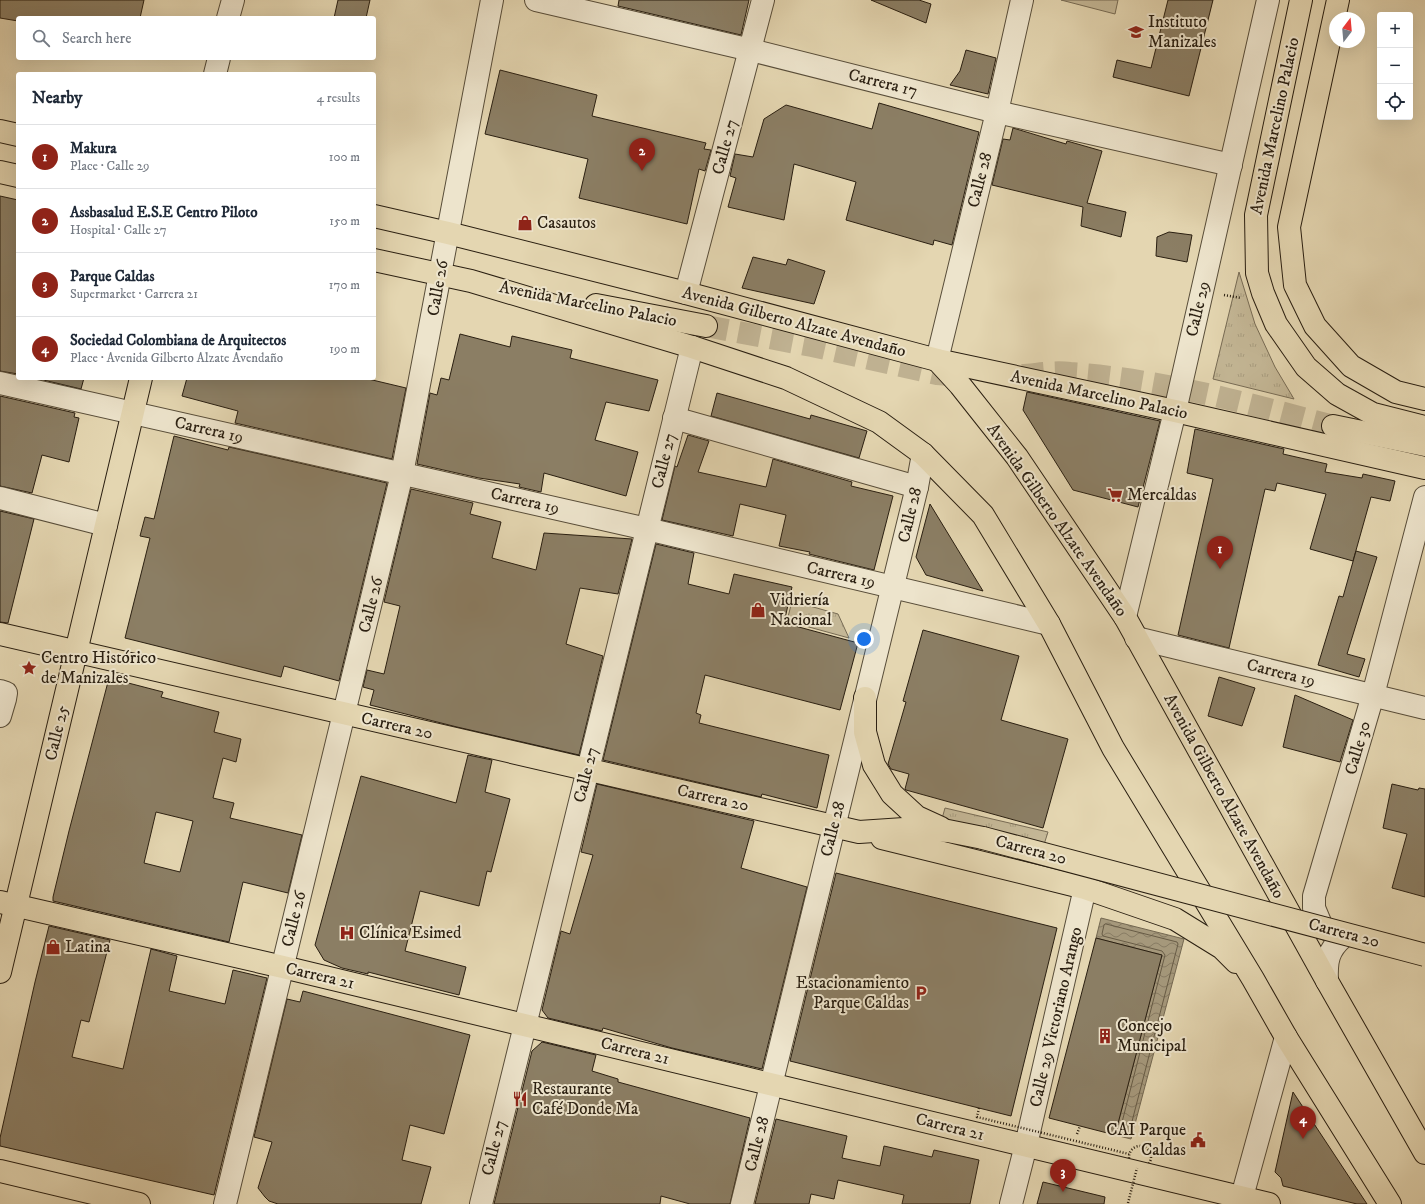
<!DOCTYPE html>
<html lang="en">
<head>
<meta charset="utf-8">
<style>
	body { margin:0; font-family:"IM FELL DW Pica",serif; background:#f6f6f7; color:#1f2937 }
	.controls { position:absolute; right:12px; top:12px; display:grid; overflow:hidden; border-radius:4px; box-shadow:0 4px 16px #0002 }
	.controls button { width:36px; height:36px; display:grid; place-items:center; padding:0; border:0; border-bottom:1px solid #e0e1e3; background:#fff; color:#1f2937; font:20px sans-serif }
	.compass { position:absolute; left:1329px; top:12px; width:36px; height:36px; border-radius:50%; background:#fff; box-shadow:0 4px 16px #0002; rotate:16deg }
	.you { position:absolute; left:864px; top:639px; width:14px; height:14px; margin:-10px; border:3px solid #fff; border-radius:50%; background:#1a73e8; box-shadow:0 0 0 6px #1a73e833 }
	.badge { display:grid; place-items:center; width:26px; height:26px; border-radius:50%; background:#8f2418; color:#fff; font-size:13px; font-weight:700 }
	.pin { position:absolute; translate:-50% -33px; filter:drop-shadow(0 1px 2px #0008) }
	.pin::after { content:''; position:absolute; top:21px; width:14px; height:12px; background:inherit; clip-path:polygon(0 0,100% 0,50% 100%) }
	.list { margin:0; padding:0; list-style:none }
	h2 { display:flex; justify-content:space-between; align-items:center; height:52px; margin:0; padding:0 16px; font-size:17px }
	h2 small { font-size:13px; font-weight:400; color:#747a83 }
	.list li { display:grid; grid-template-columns:26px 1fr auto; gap:12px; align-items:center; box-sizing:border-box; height:64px; padding:0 16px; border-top:1px solid #e0e1e3 }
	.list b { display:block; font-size:15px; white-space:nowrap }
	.list p { margin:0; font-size:13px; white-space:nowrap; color:#747a83 }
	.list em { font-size:13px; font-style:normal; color:#747a83 }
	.icon { flex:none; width:22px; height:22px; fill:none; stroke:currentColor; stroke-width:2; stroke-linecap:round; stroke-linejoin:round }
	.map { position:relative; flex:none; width:1425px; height:1204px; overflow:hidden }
	.search { position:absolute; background:#fff; box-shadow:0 4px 16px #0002; left:16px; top:16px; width:360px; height:44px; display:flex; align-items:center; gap:10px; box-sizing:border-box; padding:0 14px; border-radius:4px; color:#747a83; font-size:15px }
	.panel { position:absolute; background:#fff; box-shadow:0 4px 16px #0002; left:16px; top:72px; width:360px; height:308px; border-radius:4px }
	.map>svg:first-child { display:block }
	.park { fill:url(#park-tufts); stroke:#776b54 }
	.garden { fill:#c4b796; stroke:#776b54 }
	.water { fill:url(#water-waves); stroke:#746851 }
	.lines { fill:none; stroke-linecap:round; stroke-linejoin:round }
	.shore { stroke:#685c46; stroke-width:1 }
	.building { fill:#8b7e64; stroke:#2a1f11; fill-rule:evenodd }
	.major-tunnel { stroke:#bfb191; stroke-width:22; stroke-dasharray:22 11; stroke-linecap:butt }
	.minor-casing { stroke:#584d39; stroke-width:24 }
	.major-casing { stroke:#2a1f11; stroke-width:24 }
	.path { stroke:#2a1f11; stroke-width:2.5; stroke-dasharray:1 2; stroke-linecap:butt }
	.minor { stroke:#ede4cc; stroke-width:22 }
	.major { stroke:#e4d6b1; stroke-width:22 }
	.major-bridge-casing { stroke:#2a1f11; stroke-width:24; stroke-linecap:butt }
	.path-bridge { stroke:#2a1f11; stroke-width:2.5; stroke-dasharray:1 2; stroke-linecap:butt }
	.major-bridge { stroke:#e4d6b1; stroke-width:22 }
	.labels { text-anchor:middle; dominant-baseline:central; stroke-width:4; stroke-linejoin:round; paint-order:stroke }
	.poi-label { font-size:17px; fill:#2a1f11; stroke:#ede4cc; text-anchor:start }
	.street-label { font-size:17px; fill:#2a1f11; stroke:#ede4cc }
</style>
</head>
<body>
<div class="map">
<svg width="1425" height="1204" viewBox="0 0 1425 1204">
	<defs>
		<pattern id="park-tufts" width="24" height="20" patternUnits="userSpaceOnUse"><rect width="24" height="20" fill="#c4b796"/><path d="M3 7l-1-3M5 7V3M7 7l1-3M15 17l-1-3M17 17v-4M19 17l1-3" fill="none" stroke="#a99d80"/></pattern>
		<pattern id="water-waves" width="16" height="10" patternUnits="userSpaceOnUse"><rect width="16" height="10" fill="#a5987b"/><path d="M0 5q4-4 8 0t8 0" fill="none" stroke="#877b63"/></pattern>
	</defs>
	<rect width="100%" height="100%" fill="#e4d6b1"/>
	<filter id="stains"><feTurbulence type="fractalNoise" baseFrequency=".005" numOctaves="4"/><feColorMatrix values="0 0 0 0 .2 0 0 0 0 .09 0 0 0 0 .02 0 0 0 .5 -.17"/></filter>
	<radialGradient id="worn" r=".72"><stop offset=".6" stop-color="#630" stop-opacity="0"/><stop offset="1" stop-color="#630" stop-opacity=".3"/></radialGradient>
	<!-- park -->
	<g class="park">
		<polygon points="1239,272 1255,324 1275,367 1294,399 1213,379"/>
		<polygon points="792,601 838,614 849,638 787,621"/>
		<polygon points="945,808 1048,832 1040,857 938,833"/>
	</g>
	<!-- garden -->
	<polygon class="garden" points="1061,0 1118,0 1115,14"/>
	<!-- water -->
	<polygon class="water" points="1101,918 1184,939 1131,1139 1115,1135 1162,955 1096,938"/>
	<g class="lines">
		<!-- shore -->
		<polygon class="shore" points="1106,924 1177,942 1178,944 1129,1133 1127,1134 1121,1132 1120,1130 1165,955 1162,951 1103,936 1102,934 1104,925"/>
	</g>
	<!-- building -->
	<g class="building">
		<polygon points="0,0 144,0 140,18 18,18 18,21 0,18"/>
		<polygon points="338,0 370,0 366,18 334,18"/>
		<polygon points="619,0 749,0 741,35 618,6"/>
		<polygon points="871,0 919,0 931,4 926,23"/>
		<polygon points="1168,0 1213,0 1189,96 1113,77 1117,60 1151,68"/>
		<polygon points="966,50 996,58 988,94 950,85 960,71"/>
		<polygon points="500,70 597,95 592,116 706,143 704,149 711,150 705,171 699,169 687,224 579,198 588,159 485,134"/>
		<polygon points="879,103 979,132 952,245 934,240 933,245 846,220 856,182 794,164 784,220 728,207 736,178 730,176 735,154 753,157 764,119 786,105 872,129"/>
		<polygon points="1013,128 1066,144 1067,141 1102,151 1087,203 1126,212 1121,237 1081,226 1083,207 992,185 1003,139 1010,140"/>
		<polygon points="0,196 18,200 18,374 0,371"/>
		<polygon points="1169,232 1192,235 1187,262 1156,256 1157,237"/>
		<polygon points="753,257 786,265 788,259 825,271 814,304 742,288"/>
		<polygon points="460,334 510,347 512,336 572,350 570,358 658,380 649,411 606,402 595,440 638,452 626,496 544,473 541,492 519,487 520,484 479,478 417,464 430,393 437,395 441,378 449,380"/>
		<polygon points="35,378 84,378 81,389"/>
		<polygon points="187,378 364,378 406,388 392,459 235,423 238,411 182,396"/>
		<polygon points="1027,392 1160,421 1138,507 1073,490 1023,410"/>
		<polygon points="717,393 810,419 811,415 867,431 859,458 711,416"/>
		<polygon points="0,396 75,413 74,417 79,418 69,462 42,455 32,493 0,486"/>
		<polygon points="1195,429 1284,449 1283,454 1327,464 1325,472 1362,478 1363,474 1395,481 1390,501 1371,497 1353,561 1310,549 1326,494 1277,483 1275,491 1265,489 1229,648 1178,635 1213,479 1187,473"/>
		<polygon points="688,435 709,441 698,472 766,487 773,459 852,482 851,486 893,496 874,570 809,554 810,552 779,546 786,515 740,504 733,536 662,520 675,466 677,467"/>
		<polygon points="174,436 228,450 229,447 387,483 339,681 284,666 281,677 125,638 150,538 140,536 145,517 154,519"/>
		<polygon points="411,489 473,503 470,514 501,522 492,558 536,570 544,533 632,539 618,594 580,588 566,644 603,656 579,755 457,727 370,705 374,690 363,687 367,670 384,674 400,606 384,602"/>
		<polygon points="930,504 983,591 926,575 916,557"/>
		<polygon points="0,511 34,519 8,623 0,622"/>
		<polygon points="656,544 694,553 688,584 729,594 734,574 792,587 784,623 858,643 840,710 705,675 696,713 701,715 699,723 829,755 817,808 762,794 761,797 603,760"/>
		<polygon points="1356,551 1377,557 1347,654 1365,659 1359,677 1318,665 1339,596 1343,597"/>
		<polygon points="923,630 1019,656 1001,720 1068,739 1043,828 906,790 905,789 909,774 891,769 888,764 906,702 903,701"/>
		<polygon points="1219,677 1255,688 1242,726 1208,716"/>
		<path d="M 109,678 L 163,692 L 161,697 L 219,712 L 214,732 L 241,739 L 236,762 L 223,758 L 213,798 L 234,803 L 230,818 L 302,835 L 288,893 L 243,882 L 229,942 L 53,901 L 53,897 L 69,831 ZM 156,812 L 193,821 L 180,872 L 144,863 Z"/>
		<polygon points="1295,695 1353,720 1340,762 1283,747"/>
		<polygon points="468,755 492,760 485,792 510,799 491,872 487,871 479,906 420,891 405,951 466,967 459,995 368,972 368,974 342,968 324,960 315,945 361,776 456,803"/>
		<polygon points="597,784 754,821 741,868 807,887 762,1069 672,1048 603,1028 602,1031 548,1018 542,1010 561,931 570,934 593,855 581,852"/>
		<polygon points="1392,784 1418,790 1419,788 1425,789 1425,897 1392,888 1407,834 1383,828"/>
		<polygon points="836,873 1057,928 1011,1116 790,1061"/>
		<polygon points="49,926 110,940 89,1022 81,1020 72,1057 123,1069 151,949 177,956 169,991 225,1004 233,970 267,978 214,1195 0,1146 0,1138 35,982"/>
		<polygon points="1096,938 1162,955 1115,1135 1049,1118"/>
		<polygon points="303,991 470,1035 444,1134 410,1125 402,1160 431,1167 421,1204 278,1204 269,1201 265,1197 258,1188 272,1142 254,1137 287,999 300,1002"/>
		<polygon points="542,1042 596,1055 592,1071 618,1079 618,1082 750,1118 730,1204 690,1204 661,1196 660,1204 494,1204 532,1051"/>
		<polygon points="1293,1092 1367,1204 1357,1204 1283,1186 1281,1178 1275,1172"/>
		<polygon points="776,1119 847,1136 842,1158 880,1166 884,1146 932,1157 934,1150 979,1160 970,1204 902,1204 904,1195 838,1180 834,1199 811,1194 809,1204 755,1204"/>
		<polygon points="1043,1182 1105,1197 1104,1204 1037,1204"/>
	</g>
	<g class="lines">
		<!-- major-tunnel -->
		<g class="major-tunnel">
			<polyline points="706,326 812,346 937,374 963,376"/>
			<path d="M 1022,375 C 1038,374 1055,371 1070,373 C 1159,379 1247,403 1333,426"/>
		</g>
		<!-- minor casing -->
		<g class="minor-casing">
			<g id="minor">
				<polyline points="536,0 751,50 997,112 1231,165"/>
				<polyline points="228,18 233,0"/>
				<polyline points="215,74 219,58"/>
				<polyline points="686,293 763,0"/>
				<polyline points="937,360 997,112 1022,0"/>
				<polyline points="0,383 647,529 1049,624"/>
				<polyline points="674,418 917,487"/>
				<polyline points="0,498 106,525"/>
				<polyline points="1125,617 1175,411 1268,0"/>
				<polyline points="1136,638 1425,708"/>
				<polyline points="0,691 6,693 5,699 0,716"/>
				<polyline points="1337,934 1322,927 1314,908 1314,896 1373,695 1425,497"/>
				<path d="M 1327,981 C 1326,961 1328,950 1343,937"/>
				<polyline points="225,1204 402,474 492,0"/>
				<polyline points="481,1204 692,347"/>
				<polyline points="742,1204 917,487 923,454"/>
				<polyline points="1011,1204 1026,1145 1085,888"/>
				<polyline points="1240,1204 1286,1037"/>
			</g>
		</g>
		<!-- major casing -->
		<g class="major-casing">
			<g id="major">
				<polyline points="1301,0 1256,215 1257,273 1263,293 1276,324 1306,367 1337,394 1373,414 1425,427"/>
				<polyline points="1338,0 1289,227 1295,285 1315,326 1351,366 1396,392 1425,399"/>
				<polyline points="0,131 18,135"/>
				<polyline points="0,172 18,176"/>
				<polyline points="374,216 448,233 686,293 937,360 1175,411 1425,468"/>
				<polyline points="374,260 471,281 692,347 786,378 879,422 923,454 983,515 1049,624 1113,748 1253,979 1286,1037 1390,1204"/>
				<polyline points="596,305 706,326"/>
				<polyline points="937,360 960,385 1017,457 1125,617 1327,981 1425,1153"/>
				<polyline points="1333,426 1425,445"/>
				<polyline points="0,634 859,832 904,829 948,831 983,838"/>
				<polyline points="865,698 865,732 874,765 892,794 917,817 941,828"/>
				<polyline points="882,838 1085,888 1175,919 1222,948 1236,962"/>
				<polyline points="0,902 283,967 1269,1204"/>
				<polyline points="0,972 141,378"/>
				<polyline points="0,1171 139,1204"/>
			</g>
		</g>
		<!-- path -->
		<g class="path">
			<polyline points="1224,295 1241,298"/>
			<polyline points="1077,1134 1080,1126"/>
			<circle cx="1140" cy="1157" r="11"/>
		</g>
		<!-- minor -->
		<use href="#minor" class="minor"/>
		<!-- major -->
		<use href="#major" class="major"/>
		<!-- major-bridge casing -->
		<g class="major-bridge-casing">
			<polyline id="major-bridge" points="983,838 1425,955"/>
		</g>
		<!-- path-bridge -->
		<g class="path-bridge">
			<polyline points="979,1108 977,1117 1129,1154"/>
			<polyline points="1128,1203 1137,1168"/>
		</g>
		<!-- major-bridge -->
		<use href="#major-bridge" class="major-bridge"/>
	</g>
	<!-- icons -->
	<defs>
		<g id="school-bare" transform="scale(1.2)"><path d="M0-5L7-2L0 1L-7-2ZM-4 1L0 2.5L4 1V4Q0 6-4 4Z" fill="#8f2418" stroke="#ede4cc" stroke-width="2.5" paint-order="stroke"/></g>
		<g id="shop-bare" transform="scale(1.2)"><path d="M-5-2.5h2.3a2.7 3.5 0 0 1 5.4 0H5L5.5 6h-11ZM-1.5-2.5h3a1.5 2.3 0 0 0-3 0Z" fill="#8f2418" stroke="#ede4cc" stroke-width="2.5" paint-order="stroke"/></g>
		<g id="supermarket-bare" transform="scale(1.2)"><path d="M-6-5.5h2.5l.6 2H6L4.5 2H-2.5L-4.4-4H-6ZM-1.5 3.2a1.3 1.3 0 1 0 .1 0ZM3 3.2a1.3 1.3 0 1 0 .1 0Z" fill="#8f2418" stroke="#ede4cc" stroke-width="2.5" paint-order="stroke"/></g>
		<g id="sight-bare" transform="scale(1.2)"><path d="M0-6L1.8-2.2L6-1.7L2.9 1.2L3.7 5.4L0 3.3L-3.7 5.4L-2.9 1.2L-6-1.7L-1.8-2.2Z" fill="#8f2418" stroke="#ede4cc" stroke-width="2.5" paint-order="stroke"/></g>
		<g id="hospital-bare" transform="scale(1.2)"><path d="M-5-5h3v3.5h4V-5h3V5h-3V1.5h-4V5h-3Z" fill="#8f2418" stroke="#ede4cc" stroke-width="2.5" paint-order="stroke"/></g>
		<g id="parking-bare" transform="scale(1.2)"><path d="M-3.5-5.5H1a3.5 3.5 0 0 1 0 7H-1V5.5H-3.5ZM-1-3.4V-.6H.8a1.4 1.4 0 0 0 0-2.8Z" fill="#8f2418" stroke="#ede4cc" stroke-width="2.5" paint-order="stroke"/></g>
		<g id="building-bare" transform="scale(1.2)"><path d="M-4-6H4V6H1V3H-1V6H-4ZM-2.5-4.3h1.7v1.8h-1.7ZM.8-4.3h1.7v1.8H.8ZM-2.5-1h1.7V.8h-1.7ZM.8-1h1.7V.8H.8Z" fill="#8f2418" stroke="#ede4cc" stroke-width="2.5" paint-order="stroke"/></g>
		<g id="restaurant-bare" transform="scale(1.2)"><path d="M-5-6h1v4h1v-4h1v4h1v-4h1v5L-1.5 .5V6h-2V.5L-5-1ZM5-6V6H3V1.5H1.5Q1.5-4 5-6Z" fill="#8f2418" stroke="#ede4cc" stroke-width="2.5" paint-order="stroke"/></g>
		<g id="civic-bare" transform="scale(1.2)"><path d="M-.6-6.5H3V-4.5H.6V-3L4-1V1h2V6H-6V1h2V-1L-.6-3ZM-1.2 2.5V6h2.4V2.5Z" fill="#8f2418" stroke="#ede4cc" stroke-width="2.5" paint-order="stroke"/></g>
	</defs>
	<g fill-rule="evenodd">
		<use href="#school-bare" x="1136" y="32"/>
		<use href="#shop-bare" x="525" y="223"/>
		<use href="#supermarket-bare" x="1115" y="495"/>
		<use href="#shop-bare" x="758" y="610"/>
		<use href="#sight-bare" x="29" y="668"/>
		<use href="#hospital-bare" x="347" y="933"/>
		<use href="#shop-bare" x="53" y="947"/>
		<use href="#parking-bare" x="921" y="993"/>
		<use href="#building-bare" x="1105" y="1036"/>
		<use href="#restaurant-bare" x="520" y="1099"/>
		<use href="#civic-bare" x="1198" y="1140"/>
	</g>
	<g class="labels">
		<!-- poi labels -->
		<g class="poi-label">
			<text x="1148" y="22">Instituto<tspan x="1148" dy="20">Manizales</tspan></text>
			<text x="537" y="223">Casautos</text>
			<text x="1127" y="495">Mercaldas</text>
			<text x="770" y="600">Vidriería<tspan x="770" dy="20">Nacional</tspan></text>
			<text x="41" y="658">Centro Histórico<tspan x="41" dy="20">de Manizales</tspan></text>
			<text x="359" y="933">Clínica Esimed</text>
			<text x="65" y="947">Latina</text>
			<text x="909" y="983" text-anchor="end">Estacionamiento<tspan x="909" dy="20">Parque Caldas</tspan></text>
			<text x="1117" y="1026">Concejo<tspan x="1117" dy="20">Municipal</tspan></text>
			<text x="532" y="1089">Restaurante<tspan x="532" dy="20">Café Donde Ma</tspan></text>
			<text x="1186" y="1130" text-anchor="end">CAI Parque<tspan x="1186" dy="20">Caldas</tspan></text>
		</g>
		<!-- street labels -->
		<g class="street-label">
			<text transform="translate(883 83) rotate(14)">Carrera 17</text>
			<text transform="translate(1275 126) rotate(-78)">Avenida Marcelino Palacio</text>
			<text transform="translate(725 147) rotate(-75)">Calle 27</text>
			<text transform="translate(980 180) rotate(-76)">Calle 28</text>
			<text transform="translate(438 288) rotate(-80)">Calle 26</text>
			<text transform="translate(588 304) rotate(11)">Avenida Marcelino Palacio</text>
			<text transform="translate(1198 309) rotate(-77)">Calle 29</text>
			<text transform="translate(794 322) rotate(15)">Avenida Gilberto Alzate Avendaño</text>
			<text transform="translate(1099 395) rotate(12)">Avenida Marcelino Palacio</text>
			<text transform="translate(209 430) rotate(13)">Carrera 19</text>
			<text transform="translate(664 461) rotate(-76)">Calle 27</text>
			<text transform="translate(525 501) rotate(13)">Carrera 19</text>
			<text transform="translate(910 515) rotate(-77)">Calle 28</text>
			<text transform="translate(1057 520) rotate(55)">Avenida Gilberto Alzate Avendaño</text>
			<text transform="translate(841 575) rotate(13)">Carrera 19</text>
			<text transform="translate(371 605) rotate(-76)">Calle 26</text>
			<text transform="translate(1281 673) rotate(14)">Carrera 19</text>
			<text transform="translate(397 726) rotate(13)">Carrera 20</text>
			<text transform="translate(57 733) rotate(-77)">Calle 25</text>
			<text transform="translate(1358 748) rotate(-74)">Calle 30</text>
			<text transform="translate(586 775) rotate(-76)">Calle 27</text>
			<text transform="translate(1224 796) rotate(61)">Avenida Gilberto Alzate Avendaño</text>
			<text transform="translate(713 798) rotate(13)">Carrera 20</text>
			<text transform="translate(833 829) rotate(-76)">Calle 28</text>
			<text transform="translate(1031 850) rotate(15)">Carrera 20</text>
			<text transform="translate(294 919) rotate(-76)">Calle 26</text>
			<text transform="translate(1344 933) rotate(15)">Carrera 20</text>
			<text transform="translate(320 976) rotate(13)">Carrera 21</text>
			<text transform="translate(1056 1017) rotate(-77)">Calle 29 Victoriano Arango</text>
			<text transform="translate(635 1051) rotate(14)">Carrera 21</text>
			<text transform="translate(950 1127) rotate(14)">Carrera 21</text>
			<text transform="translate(757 1144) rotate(-76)">Calle 28</text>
			<text transform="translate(494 1148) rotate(-76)">Calle 27</text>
		</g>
	</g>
	<rect width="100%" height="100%" filter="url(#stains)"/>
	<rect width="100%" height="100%" fill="url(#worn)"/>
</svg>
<div class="controls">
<button>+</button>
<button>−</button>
<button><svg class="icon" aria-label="locate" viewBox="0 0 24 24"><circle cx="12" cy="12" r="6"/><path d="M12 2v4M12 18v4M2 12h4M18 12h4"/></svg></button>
</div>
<svg class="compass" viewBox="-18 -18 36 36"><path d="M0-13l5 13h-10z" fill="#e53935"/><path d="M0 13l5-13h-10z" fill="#747a83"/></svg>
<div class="you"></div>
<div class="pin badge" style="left:1220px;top:569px">1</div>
<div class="pin badge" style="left:642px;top:171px">2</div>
<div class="pin badge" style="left:1063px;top:1192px">3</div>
<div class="pin badge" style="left:1303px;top:1139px">4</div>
<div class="search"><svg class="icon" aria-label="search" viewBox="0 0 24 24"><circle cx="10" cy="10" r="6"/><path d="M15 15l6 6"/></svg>Search here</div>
<section class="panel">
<h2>Nearby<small>4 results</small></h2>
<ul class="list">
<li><span class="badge">1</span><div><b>Makura</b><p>Place · Calle 29</p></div><em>100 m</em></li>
<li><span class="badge">2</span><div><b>Assbasalud E.S.E Centro Piloto</b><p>Hospital · Calle 27</p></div><em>150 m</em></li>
<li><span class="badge">3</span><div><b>Parque Caldas</b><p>Supermarket · Carrera 21</p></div><em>170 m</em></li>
<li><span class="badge">4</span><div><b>Sociedad Colombiana de Arquitectos</b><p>Place · Avenida Gilberto Alzate Avendaño</p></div><em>190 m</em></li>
</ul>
</section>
</div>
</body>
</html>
